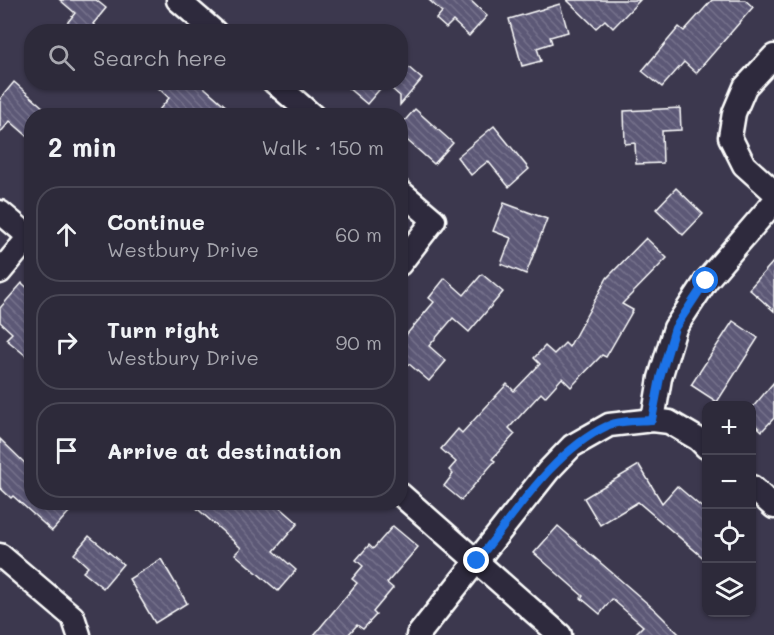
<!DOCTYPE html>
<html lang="en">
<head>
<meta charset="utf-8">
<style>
	body { margin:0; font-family:Mali,sans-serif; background:#393645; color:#f1f3f6 }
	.controls { position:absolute; right:18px; bottom:18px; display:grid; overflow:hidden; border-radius:12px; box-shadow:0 2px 4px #0004 }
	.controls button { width:54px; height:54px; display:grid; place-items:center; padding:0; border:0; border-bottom:2px solid #484654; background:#2d2a3a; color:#f1f3f6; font:30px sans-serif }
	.stop { position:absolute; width:18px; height:18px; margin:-14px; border:4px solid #1a73e8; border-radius:50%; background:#fff }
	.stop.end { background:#1a73e8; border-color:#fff; box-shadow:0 2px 6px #0008 }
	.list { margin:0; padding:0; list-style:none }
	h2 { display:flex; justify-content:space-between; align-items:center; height:78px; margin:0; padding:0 24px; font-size:26px }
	h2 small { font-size:20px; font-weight:400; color:#a7a7af }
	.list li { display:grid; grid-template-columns:39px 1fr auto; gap:18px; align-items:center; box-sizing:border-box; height:96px; margin:0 12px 12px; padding:0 12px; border:2px solid #484654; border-radius:24px }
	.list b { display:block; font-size:22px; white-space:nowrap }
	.list p { margin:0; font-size:20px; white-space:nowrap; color:#a7a7af }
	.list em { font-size:20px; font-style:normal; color:#a7a7af }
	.icon { flex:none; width:33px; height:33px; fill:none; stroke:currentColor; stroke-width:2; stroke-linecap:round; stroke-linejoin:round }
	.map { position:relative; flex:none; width:774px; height:635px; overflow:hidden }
	.search { position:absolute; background:#2d2a3a; box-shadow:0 2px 4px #0004; left:24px; top:24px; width:384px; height:66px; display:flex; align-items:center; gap:15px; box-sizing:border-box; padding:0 21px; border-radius:24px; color:#a7a7af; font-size:22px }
	.panel { position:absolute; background:#2d2a3a; box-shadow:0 2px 4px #0004; left:24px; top:108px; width:384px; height:402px; border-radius:24px }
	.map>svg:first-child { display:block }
	.building { fill:url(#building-back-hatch); stroke:#fff; stroke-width:1.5 }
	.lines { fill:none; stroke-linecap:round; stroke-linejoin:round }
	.minor-casing { stroke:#fff; stroke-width:27 }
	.minor { stroke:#2f2a3d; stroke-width:22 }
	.route { stroke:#1a73e8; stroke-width:8 }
</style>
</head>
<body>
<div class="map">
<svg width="774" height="635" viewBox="0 0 774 635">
	<defs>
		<pattern id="building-back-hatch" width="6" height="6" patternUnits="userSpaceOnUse" patternTransform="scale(1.5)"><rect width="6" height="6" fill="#5c5876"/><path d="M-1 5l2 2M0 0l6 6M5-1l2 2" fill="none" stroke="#74718b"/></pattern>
	</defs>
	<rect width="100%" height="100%" fill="#3c384e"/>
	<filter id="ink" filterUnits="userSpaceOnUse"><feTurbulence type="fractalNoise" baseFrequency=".0167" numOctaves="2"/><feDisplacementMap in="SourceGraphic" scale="12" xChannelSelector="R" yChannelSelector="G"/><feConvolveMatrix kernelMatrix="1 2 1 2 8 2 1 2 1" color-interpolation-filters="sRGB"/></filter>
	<g filter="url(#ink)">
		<!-- building -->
		<g class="building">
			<polygon points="60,0 96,0 106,8 93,24 102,32 60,32 75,13"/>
			<polygon points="429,0 470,0 487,16 469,36 453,21 446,28 436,19 442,12"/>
			<polygon points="567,0 640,0 613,28 605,20 596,28"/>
			<polygon points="712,0 745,0 753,7 696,73 684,62 662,87 642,71 679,27 684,31"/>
			<polygon points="560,4 568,32 550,37 552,43 537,48 541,61 522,66 509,19"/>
			<polygon points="400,60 422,79 400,105 400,96 385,83 367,104 341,82 400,82"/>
			<polygon points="14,82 53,116 32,116 32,140 10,121 0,133 0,99"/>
			<polygon points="152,82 198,82 237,116 154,116 169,98"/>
			<polygon points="680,108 681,130 662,131 663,163 636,164 635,143 625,144 624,111"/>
			<polygon points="415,109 453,143 434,164 400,134 400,126"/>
			<polygon points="494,126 529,169 509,187 488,161 471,175 457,157"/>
			<polygon points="676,188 703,214 683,235 656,209"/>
			<polygon points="504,203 547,219 526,274 501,264 511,238 493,231"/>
			<polygon points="646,238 667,258 622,304 633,310 606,357 602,355 571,387 562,378 545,397 541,393 509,428 515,434 492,459 495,461 461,500 444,486 453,474 449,470 456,462 441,449 458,429 462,433 507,384 514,391 540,364 534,358 545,346 554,354 565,343 569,347 607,278"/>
			<polygon points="774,261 774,311 749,289"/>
			<polygon points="482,274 503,292 469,332 453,318 429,346 446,361 429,381 409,364 400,373 400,342 434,302 429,298 445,278 464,295"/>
			<polygon points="22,283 32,292 32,361 6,339 12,333 0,322 0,308"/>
			<polygon points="733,321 758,338 717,402 691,385"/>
			<polygon points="774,382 774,418 762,431 752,422 752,408"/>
			<polygon points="0,439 32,470 32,502 78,502 52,531 13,496 11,498 0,488"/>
			<polygon points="639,465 662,503 677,486 706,511 706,560 638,502 600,525 584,498"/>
			<polygon points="190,502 274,502 298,523 274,551 296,570 278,591 235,554 241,548"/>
			<polygon points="393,526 418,547 387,583 393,588 373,612 376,615 363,629 357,625 348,635 314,635 357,583 352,579 363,566 356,560 369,545 373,549"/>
			<polygon points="558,526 655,610 680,635 634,635 643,626 612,599 600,614 581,598 583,596 534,553"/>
			<polygon points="89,536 123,564 103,588 83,572 88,567 74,554"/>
			<polygon points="161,559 187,603 155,623 129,579"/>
		</g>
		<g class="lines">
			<!-- minor casing -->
			<g class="minor-casing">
				<g id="minor">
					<polyline points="178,0 215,32"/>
					<polyline points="774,56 745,87 734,113 730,137 744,165 774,192"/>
					<polyline points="274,82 313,116"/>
					<polyline points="400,191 434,220 400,264"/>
					<polyline points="0,212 32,239"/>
					<polyline points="0,272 29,237"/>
					<polyline points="653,420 660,378 675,328 706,281 774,202"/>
					<polyline points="752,487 774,507"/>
					<polyline points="400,494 560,635"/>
					<polyline points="0,555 73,617 79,635"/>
					<polyline points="418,635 548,471 572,446 609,425 653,420 669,422 698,439 706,447"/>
				</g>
			</g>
			<!-- minor -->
			<use href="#minor" class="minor"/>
		</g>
	</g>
	<g class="lines" filter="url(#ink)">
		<!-- route -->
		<path class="route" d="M 477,561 C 514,515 553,451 607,426 C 619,420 639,421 652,420 L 660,378 L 675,328 L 706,281"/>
	</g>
</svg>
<div class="controls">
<button>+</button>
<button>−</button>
<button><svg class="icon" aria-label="locate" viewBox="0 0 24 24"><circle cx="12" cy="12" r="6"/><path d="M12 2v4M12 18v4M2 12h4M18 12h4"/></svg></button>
<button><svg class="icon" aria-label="layers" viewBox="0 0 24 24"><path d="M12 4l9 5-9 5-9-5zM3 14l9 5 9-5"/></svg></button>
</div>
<div class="stop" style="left:706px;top:281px"></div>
<div class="stop end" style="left:477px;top:561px"></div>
<div class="search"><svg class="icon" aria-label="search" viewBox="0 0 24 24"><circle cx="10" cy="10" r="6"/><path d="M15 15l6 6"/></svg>Search here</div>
<section class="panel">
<h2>2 min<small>Walk · 150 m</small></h2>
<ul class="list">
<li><svg class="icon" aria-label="ahead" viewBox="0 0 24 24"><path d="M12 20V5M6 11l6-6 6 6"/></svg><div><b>Continue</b><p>Westbury Drive</p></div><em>60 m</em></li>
<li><svg class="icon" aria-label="right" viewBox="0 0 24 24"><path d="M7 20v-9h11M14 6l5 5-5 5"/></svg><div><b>Turn right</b><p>Westbury Drive</p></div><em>90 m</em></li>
<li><svg class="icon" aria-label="arrive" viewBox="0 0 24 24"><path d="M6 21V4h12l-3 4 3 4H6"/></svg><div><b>Arrive at destination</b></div></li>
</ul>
</section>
</div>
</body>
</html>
